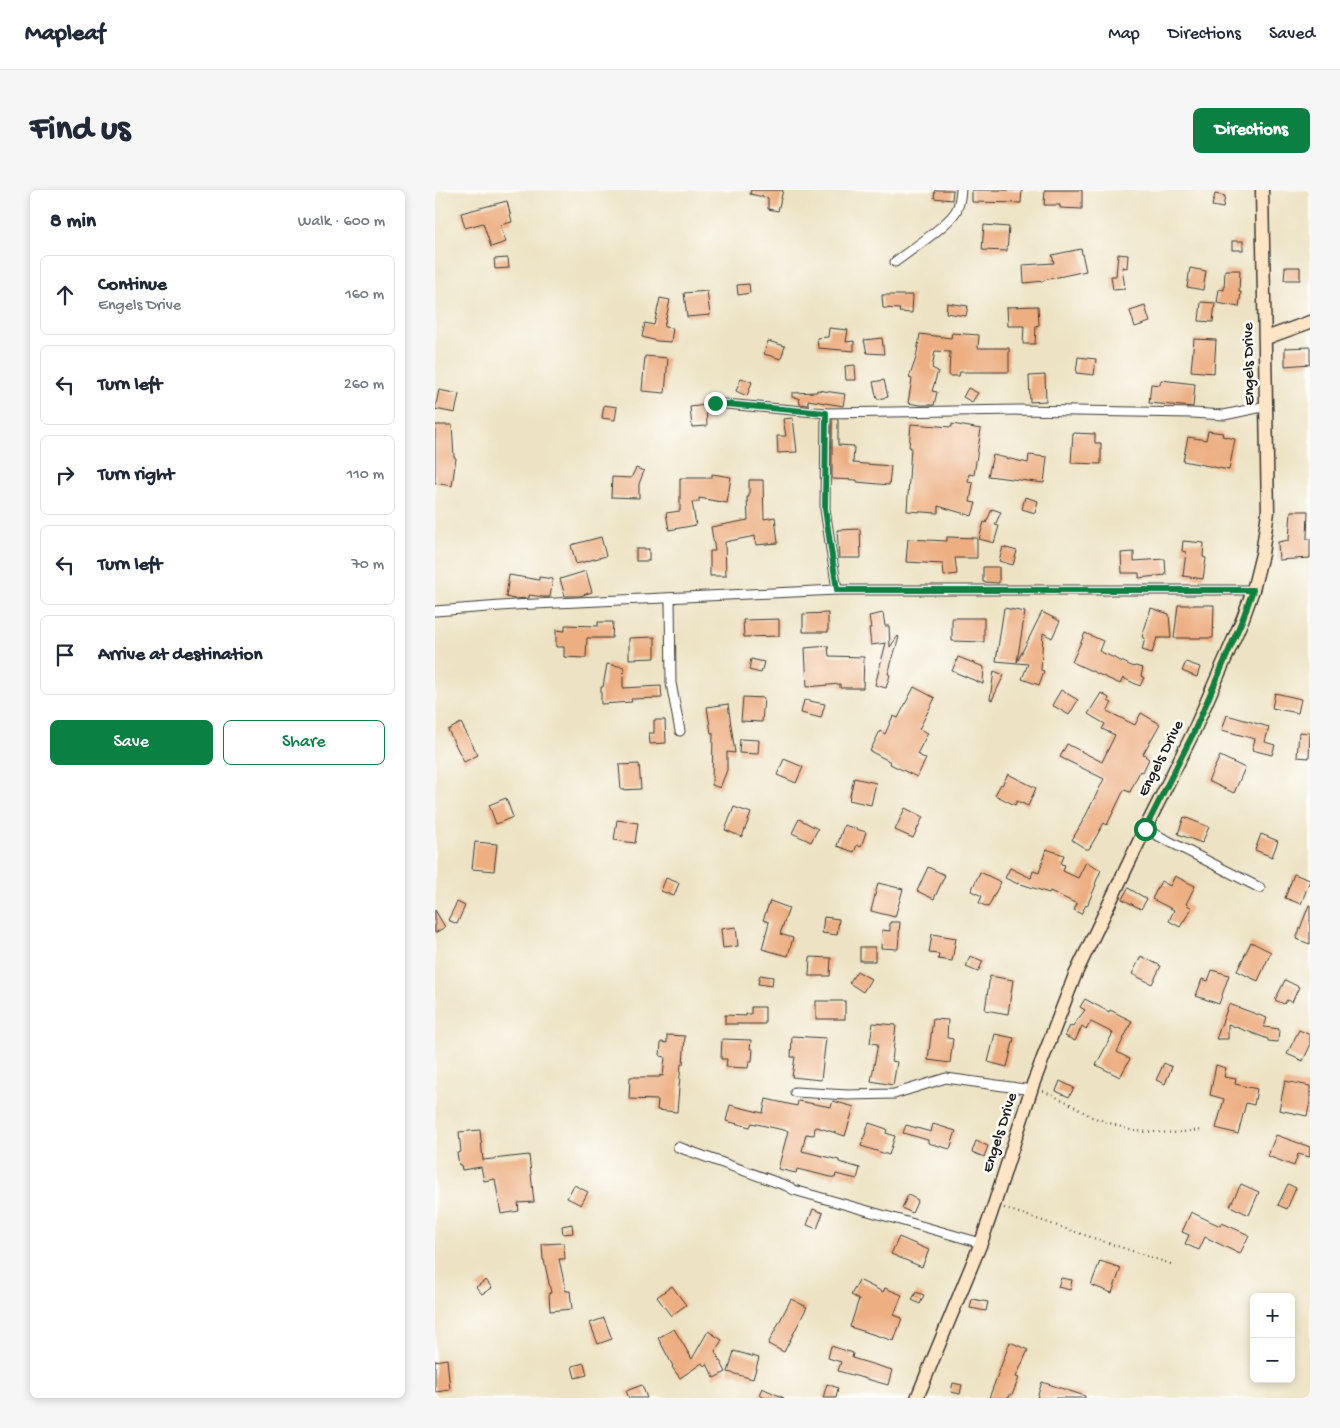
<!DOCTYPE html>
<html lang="en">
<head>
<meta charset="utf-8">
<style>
	body { margin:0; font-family:"Gochi Hand",sans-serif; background:#f6f6f7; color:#1f2937 }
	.controls { position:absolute; right:15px; bottom:15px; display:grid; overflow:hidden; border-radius:8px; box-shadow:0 2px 8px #0003 }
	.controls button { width:45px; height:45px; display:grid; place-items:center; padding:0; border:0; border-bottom:1px solid #e0e1e3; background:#fff; color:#1f2937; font:25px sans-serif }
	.stop { position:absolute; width:15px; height:15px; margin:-11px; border:4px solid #0b8043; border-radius:50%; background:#fff }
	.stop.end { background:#0b8043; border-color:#fff; box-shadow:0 1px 5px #0008 }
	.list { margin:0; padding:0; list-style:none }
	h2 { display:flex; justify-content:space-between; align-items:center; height:65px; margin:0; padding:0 20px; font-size:21px }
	h2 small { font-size:16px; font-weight:400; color:#747a83 }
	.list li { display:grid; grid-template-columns:32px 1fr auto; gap:15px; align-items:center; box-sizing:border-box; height:80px; margin:0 10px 10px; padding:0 10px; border:1px solid #e0e1e3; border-radius:8px }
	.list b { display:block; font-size:19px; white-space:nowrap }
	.list p { margin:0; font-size:16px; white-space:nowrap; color:#747a83 }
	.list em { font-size:16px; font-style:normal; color:#747a83 }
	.actions { display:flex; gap:10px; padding:15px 20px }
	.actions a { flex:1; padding:11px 0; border:1px solid #0b8043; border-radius:8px; text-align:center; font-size:18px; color:#0b8043 }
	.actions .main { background:#0b8043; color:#fff }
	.icon { flex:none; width:28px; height:28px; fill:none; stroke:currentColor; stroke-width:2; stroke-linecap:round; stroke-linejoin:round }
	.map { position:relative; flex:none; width:875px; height:1208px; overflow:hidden; border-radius:8px }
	header { display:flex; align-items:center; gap:30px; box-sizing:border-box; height:70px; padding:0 25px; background:#fff; border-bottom:1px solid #e0e1e3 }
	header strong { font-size:24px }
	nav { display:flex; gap:28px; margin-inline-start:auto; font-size:18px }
	.intro { display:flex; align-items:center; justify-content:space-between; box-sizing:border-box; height:120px; padding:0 30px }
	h1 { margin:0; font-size:35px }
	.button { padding:12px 22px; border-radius:8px; background:#0b8043; color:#fff; font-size:18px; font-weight:700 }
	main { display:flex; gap:30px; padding:0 30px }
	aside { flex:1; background:#fff; border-radius:8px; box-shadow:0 2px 8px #0003 }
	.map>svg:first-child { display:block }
	.building { fill:#edaf82 }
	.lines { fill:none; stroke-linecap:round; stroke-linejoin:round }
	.street-casing { stroke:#3b3a35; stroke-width:11 }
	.secondary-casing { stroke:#3b3a35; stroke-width:15 }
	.path { stroke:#3b3a35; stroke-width:2; stroke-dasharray:1 4; stroke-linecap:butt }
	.street { stroke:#fff; stroke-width:9 }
	.secondary { stroke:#fde5c5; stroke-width:12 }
	.route { stroke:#0b8043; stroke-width:6 }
	.labels { text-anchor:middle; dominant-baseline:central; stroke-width:5; stroke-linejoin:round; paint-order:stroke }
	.street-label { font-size:16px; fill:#1c1c1c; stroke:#fdfcf7 }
</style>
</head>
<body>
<header>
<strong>Mapleaf</strong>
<nav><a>Map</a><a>Directions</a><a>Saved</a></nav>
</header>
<div class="intro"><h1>Find us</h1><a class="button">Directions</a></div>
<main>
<aside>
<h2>8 min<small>Walk · 600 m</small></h2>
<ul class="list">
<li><svg class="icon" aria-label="ahead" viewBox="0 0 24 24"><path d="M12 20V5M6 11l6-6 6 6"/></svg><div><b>Continue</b><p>Engels Drive</p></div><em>160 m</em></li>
<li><svg class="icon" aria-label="left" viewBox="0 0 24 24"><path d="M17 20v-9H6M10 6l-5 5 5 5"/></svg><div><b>Turn left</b></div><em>260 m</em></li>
<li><svg class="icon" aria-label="right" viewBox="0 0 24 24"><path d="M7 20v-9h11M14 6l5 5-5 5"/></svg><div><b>Turn right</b></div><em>110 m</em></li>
<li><svg class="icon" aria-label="left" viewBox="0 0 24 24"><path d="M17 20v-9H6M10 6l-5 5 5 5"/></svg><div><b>Turn left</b></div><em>70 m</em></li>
<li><svg class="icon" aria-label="arrive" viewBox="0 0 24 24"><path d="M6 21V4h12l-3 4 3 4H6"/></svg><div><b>Arrive at destination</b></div></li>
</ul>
<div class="actions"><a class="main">Save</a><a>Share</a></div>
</aside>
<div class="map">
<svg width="875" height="1208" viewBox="0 0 875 1208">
	<rect width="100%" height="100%" fill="#fdfcf7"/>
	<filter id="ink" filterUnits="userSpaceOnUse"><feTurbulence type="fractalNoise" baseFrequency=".02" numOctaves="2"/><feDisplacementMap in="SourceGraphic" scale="10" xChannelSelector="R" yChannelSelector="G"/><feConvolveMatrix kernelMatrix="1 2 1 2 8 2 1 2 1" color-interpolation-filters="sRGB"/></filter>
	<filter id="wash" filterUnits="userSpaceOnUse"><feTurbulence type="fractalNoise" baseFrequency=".0096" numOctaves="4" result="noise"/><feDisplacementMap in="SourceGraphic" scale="20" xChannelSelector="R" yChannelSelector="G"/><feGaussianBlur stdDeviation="1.12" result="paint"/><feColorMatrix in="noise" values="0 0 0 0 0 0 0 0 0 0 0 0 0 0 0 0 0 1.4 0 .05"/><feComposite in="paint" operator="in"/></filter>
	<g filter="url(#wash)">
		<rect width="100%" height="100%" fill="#ede3c4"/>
		<g id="blocks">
			<!-- building -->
			<g class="building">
				<polygon points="316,0 348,0 343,21 333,19 333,8 315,4"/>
				<polygon points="500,0 518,0 517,10 499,8"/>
				<polygon points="537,0 587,0 586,13 537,12"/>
				<polygon points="610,0 647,0 647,19 625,18 625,15 609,15"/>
				<polygon points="780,4 790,6 788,18 777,16"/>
				<polygon points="72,11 77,32 65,35 71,52 56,57 48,33 30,38 26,23"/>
				<polygon points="549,35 574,37 572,61 547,60"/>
				<rect x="797" y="51" width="11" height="9"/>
				<polygon points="646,59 651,81 609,90 609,91 589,93 588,75 619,73 617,65"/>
				<polygon points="683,64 693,65 692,78 687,77 690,99 678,100 676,86 681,86"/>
				<polygon points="73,68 74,78 60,79 59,69"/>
				<polygon points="850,77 865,77 865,90 849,90"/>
				<polygon points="755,78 771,81 768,100 752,97"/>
				<polygon points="790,80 805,80 804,102 806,102 804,117 782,113 784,99 789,100"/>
				<polygon points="314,94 315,103 303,105 302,95"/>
				<polygon points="272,101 275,125 252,127 249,103"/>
				<polygon points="447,105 478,105 477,123 464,122 465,119 448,118"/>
				<polygon points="225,108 235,110 229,137 238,138 236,152 222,151 207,147 210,133 219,135"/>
				<polygon points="766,112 780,113 778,132 764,131"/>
				<polygon points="512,113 533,116 531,126 511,123"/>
				<polygon points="603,116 604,135 601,136 600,154 588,154 589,136 573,136 572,117"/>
				<polygon points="710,116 715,132 700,137 695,121"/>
				<polygon points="394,138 413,140 411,152 419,151 419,161 383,158 382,148 393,147"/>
				<polygon points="517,143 544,145 543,158 574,158 574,182 525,182 524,186 514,186 515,162 500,161 497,178 503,181 497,201 502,202 499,215 485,215 473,213 477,189 474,188 481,168 485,144 516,148"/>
				<polygon points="447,148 449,164 432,163 429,150"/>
				<polygon points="759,149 781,150 779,183 756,181"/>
				<polygon points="333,151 350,156 346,169 329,164"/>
				<polygon points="875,157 875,174 850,176 850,158"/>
				<polygon points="210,166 233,168 230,203 207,201"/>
				<polygon points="643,167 661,169 659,185 641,183"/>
				<polygon points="420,175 421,190 411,190 410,176"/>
				<polygon points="610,185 611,211 595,212 594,186"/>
				<polygon points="306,188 317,192 312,206 301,201"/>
				<polygon points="449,190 453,207 442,209 438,192"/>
				<polygon points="726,190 760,194 758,217 714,213 716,194 725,195"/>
				<polygon points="533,198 543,203 537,212 528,207"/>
				<polygon points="4,200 24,204 20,223 0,219"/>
				<polygon points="382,200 410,204 408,216 373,210 373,215 365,214 364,208 357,207 357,203 382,202"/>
				<polygon points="169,215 182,217 180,230 167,228"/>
				<polygon points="271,215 272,236 257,237 255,217"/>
				<polygon points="358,228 362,262 343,263 342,246 351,246 348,229"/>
				<polygon points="397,229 403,229 403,255 419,256 418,273 456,276 454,295 422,292 422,290 397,289"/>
				<polygon points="476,234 517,237 517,234 546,239 539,285 534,284 533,292 538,293 535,312 541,313 537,326 503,316 503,323 472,321 476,257 474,257"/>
				<polygon points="0,235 17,235 19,267 21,268 17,296 0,293"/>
				<polygon points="773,241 788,243 787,246 800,249 794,280 748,271 753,247 771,250"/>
				<polygon points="638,243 660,244 660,253 666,253 666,274 636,273"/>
				<polygon points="558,265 593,273 594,265 612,267 609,293 553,286"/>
				<polygon points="201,278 209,281 204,294 204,308 176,307 177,287 196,288"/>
				<polygon points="277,284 296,287 292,313 264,308 264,312 257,312 261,335 234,340 231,323 245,321 245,288 277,288"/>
				<polygon points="314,290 328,290 329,329 340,327 343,353 321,355 320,346 290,352 291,386 275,386 275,361 280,361 276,337 313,330 312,307 314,307"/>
				<polygon points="590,307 603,311 600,323 587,319"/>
				<polygon points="557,319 566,322 560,335 564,336 559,353 544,349 549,332 551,333"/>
				<polygon points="856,321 873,321 872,349 875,349 875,368 844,370 843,352 854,350"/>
				<polygon points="425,339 426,368 404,368 402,340"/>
				<polygon points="166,347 171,366 141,374 136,355"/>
				<polygon points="512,347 542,348 542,368 520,368 522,384 509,386 508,374 471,372 473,349 512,351"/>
				<polygon points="748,351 769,353 768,367 771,368 768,389 748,386 751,362 747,361"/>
				<polygon points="568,357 582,361 578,375 564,371"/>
				<rect x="201" y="359" width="13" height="12"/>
				<polygon points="699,362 699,371 730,369 731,385 704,388 704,383 687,383 686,363"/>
				<polygon points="548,377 564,377 564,393 548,392"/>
				<polygon points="151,381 157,402 145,406 130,406 125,389"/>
				<polygon points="74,385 104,390 104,387 118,389 115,407 108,407 94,405 94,408 79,409 71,407"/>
				<polygon points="743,415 779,415 778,448 739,448"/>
				<polygon points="569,418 590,422 582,472 607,422 625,431 617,448 608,443 606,480 609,481 604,495 587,489 593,474 561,471"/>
				<polygon points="716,418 734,424 736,448 722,448 717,463 707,460 710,448 707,447"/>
				<polygon points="393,423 393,442 368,442 368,424"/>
				<polygon points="448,423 450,436 454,436 455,457 463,446 464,447 453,484 455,485 451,498 440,495 451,453 436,455 434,438 436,438 434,426"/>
				<polygon points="517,428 549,428 549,452 517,451"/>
				<polygon points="344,429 344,446 309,447 308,430"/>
				<polygon points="163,432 178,432 177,448 152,448 151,468 129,467 129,457 121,457 121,440 130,441 130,435 163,436"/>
				<polygon points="650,443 668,451 664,461 699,477 700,476 708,478 706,486 709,488 705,496 688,488 685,494 637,472"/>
				<polygon points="220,447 220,468 194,469 194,448"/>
				<polygon points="393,456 394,466 429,467 428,498 405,498 405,494 372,497 370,458"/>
				<polygon points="523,467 549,477 548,494 517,481"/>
				<polygon points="316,469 329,472 326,483 314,480"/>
				<polygon points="751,472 765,477 762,487 747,481"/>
				<polygon points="172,474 189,477 188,489 188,498 226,496 227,508 196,509 197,512 166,514 166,497 168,497"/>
				<polygon points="559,481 569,485 557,510 555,509"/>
				<polygon points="479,497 500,508 484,539 493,543 482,564 491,569 482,587 455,574 456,572 435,561 445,541 450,544 458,526 463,528"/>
				<polygon points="626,500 643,510 634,525 617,515"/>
				<polygon points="666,503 674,508 673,511 677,513 672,521 700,535 706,523 725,534 708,564 711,565 710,566 714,569 708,582 705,581 695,602 689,600 672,635 669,633 654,659 651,659 637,650 651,625 669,589 625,567 632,554 667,572 680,545 667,539 670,534 653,524"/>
				<polygon points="840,503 866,509 863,523 837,518"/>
				<polygon points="308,507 329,508 327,532 306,531"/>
				<polygon points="369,510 390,514 386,528 366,523"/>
				<polygon points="293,514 300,563 292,562 292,580 285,598 277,595 278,543 276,543 272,517"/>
				<polygon points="792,525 834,537 830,552 840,555 837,565 817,560 820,549 787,540"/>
				<polygon points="219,530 230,530 231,553 215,554 214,543 219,543"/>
				<polygon points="26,533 43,565 29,572 13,540"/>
				<polygon points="864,542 875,543 874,568 862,567"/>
				<polygon points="305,549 324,550 323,564 304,563"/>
				<polygon points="785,566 810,578 799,603 773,591"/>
				<polygon points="349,569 368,577 361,593 342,585"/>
				<polygon points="204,574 206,599 186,600 184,575"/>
				<polygon points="573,584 601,598 593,616 582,611 580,615 560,605 566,594 567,595"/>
				<polygon points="419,588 441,593 436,615 414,610"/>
				<polygon points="71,608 78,627 61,634 54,615"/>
				<polygon points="299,617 316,623 307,647 290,640"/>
				<polygon points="470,618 488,627 478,648 460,640"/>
				<polygon points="749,627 774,637 767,653 743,644"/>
				<polygon points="364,629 383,639 376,652 357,643"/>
				<polygon points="182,630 203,633 200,653 179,650"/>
				<polygon points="409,635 431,642 426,657 422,655 419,662 402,656"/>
				<polygon points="826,644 843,651 837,667 820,660"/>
				<polygon points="40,652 62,654 59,681 37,679"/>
				<polygon points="611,659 629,665 626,674 630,675 628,681 643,688 651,672 666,680 660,694 661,695 652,716 651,715 646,724 639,720 642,714 615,701 614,703 583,693 583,694 570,688 575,678 596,688 598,681 604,683"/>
				<polygon points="493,677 510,685 499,709 482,701"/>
				<polygon points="545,682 566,692 553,717 544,713 547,706 536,701"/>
				<polygon points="859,684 875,690 866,714 850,708"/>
				<polygon points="740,686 760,696 751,714 757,718 745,737 734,731 739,720 717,709 726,691 735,696"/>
				<polygon points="231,688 244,693 239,706 226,701"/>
				<polygon points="443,693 468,699 460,727 436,721"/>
				<polygon points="693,698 712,709 706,719 687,709"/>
				<polygon points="335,711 354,718 345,744 358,748 353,766 327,759 334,732 328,730"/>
				<polygon points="22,712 30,716 22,734 13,730"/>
				<polygon points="874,715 875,715 875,754 861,749"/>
				<polygon points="0,720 10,737 0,743"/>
				<polygon points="389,727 404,729 402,745 387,743"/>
				<polygon points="455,732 465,732 463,759 446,758 447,740 455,741"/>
				<polygon points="301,737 303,756 288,758 286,739"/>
				<polygon points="497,744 521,748 517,771 503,769 504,764 494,763"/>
				<polygon points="816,752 836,762 823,791 802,781"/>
				<rect x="425" y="757" width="15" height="14"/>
				<polygon points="535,766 548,771 543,782 531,777"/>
				<polygon points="706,766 726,776 717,794 697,784"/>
				<polygon points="375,767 396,768 395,786 374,786"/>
				<polygon points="777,780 794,785 784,814 761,806 767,789 773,791"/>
				<polygon points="422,781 436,789 428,802 414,793"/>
				<polygon points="325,785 338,787 337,796 323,794"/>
				<polygon points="555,786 578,790 573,824 550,820"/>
				<polygon points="850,790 864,797 857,812 852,810 849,814 840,810"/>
				<polygon points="650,809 674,822 675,820 697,831 682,862 695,869 685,887 661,875 678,843 656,832 651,839 647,836 640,851 630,846 635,836 637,837 650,820 645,817"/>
				<rect x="381" y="811" width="29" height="18"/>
				<polygon points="794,814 832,828 829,837 844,839 843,852 833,851 833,849 793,834 793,849 781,849"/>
				<polygon points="316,817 330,817 330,834 290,834 290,825 311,826 311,824 316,824"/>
				<polygon points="498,829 513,830 512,848 518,849 515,873 493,870"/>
				<polygon points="438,833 461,835 457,871 462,872 458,895 436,891 443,854 435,853"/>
				<polygon points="864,840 875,845 875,856 868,871 852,864"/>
				<polygon points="560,844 579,848 572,877 553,872"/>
				<polygon points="232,845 250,846 248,874 246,874 242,922 222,920 223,910 194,909 195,887 225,887 225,885 228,886 230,867 225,866 226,852 232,853"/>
				<polygon points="357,846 391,848 386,890 357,887 360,867 356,867"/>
				<polygon points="287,849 316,850 315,859 318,859 317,871 314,871 313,878 291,877 292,869 286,869"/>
				<polygon points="729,873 737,877 730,894 721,890"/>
				<polygon points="781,875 791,878 789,887 801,889 800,894 822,899 819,915 811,913 803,944 781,938 789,909 775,905"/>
				<polygon points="625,891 639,898 634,907 621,901"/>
				<polygon points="850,891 875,896 875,912 872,926 844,920"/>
				<polygon points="331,909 362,916 363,911 396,917 398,911 419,917 410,946 382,937 380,938 379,945 371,944 367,961 404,970 404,972 425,978 422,989 401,984 400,988 362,979 361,983 343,979 353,941 317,933 315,937 291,931 295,915 328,923"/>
				<polygon points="434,933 452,939 451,943 460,946 454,965 426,956"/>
				<polygon points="498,934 521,941 515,959 493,953 493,950 468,943 471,935 496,942"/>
				<polygon points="45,940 48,970 94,965 99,1012 83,1013 84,1021 66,1024 60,989 49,991 46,977 27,980 26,975 24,975 22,963 26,962 24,942"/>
				<polygon points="841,945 875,957 875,967 863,964 859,976 833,966"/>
				<polygon points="541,951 553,956 549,967 537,962"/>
				<polygon points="806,994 824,1002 814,1025 795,1016"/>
				<polygon points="853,994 861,998 852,1019 843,1015"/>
				<polygon points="139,995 153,1002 146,1015 132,1008"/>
				<polygon points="473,1005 483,1010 477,1023 467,1018"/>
				<polygon points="378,1019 388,1023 382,1039 372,1035"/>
				<polygon points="756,1022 785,1036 787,1033 814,1045 805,1064 770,1047 764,1060 750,1054 754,1045 747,1042"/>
				<polygon points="137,1034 138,1043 128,1044 127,1036"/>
				<polygon points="464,1047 494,1060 487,1077 456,1064"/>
				<polygon points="129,1053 130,1069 124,1069 131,1101 135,1101 137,1119 115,1121 114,1103 116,1103 109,1070 108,1070 107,1054"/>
				<polygon points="665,1071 686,1078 677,1103 656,1095"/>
				<polygon points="626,1088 637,1090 635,1100 623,1097"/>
				<polygon points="51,1090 57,1098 47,1104 41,1097"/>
				<polygon points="424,1090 448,1102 450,1098 467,1105 459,1125 467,1128 459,1151 415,1137 424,1109 416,1105"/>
				<polygon points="237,1096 251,1115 236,1126 222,1107"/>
				<polygon points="481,1102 489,1105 485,1114 477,1110"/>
				<polygon points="356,1109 372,1117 349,1162 333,1154"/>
				<polygon points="537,1109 553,1112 551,1121 535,1118"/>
				<polygon points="169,1128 177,1149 163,1154 155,1133"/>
				<polygon points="239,1139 257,1169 273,1141 287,1150 280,1161 291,1182 279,1188 272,1174 269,1176 267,1173 245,1188 237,1177 238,1176 223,1148"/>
				<polygon points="575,1152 593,1160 581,1187 584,1188 577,1205 575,1204 574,1208 554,1208"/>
				<polygon points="396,1156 418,1163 417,1168 457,1180 453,1195 403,1181 406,1172 393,1168"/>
				<polygon points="299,1161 324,1168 318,1189 293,1182"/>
				<polygon points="12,1169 15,1200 0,1202 0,1171"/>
				<polygon points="149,1173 152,1185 140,1188 137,1176"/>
				<polygon points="607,1192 650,1206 650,1208 602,1208"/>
				<polygon points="518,1193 527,1195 525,1204 516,1202"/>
				<polygon points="392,1194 403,1198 401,1208 388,1208"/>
				<polygon points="207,1195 212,1208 194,1208 191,1201"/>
				<polygon points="327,1198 349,1208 330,1208 324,1205"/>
			</g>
		</g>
	</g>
	<g filter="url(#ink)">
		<use href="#blocks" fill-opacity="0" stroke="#3b3a35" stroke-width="1"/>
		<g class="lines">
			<!-- street casing -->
			<g class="street-casing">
				<g id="street">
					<path d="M 460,72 C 474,61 516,34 522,19 C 525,13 525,6 526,0"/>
					<polyline points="280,213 391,223 584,220 757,223 789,225 832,216"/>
					<polyline points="391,223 390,319 402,400"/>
					<polyline points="235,408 236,493 245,541"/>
					<polyline points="0,421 79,415 402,400 818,400"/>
					<polyline points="710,639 825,698"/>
					<polyline points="360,902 413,905 459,904 511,888 597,900"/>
					<polyline points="243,957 352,996 359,1000 546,1053"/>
				</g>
			</g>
			<!-- secondary casing -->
			<g class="secondary-casing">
				<g id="secondary">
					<polyline points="831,148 875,132"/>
					<polyline points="482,1208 546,1053 559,1015 598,894 640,785 710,639 758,543 808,428 818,400 827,364 833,322 827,0"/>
				</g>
			</g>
			<!-- path -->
			<g class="path">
				<polyline points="608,901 632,912 657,927 698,941 738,943 767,940"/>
				<polyline points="569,1018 736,1074"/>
			</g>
			<!-- street -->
			<use href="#street" class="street"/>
			<!-- secondary -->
			<use href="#secondary" class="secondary"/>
		</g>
	</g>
	<g class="lines" filter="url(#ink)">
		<!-- route -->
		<polyline class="route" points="280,213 391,223 390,319 402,400 818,400 808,428 758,544 710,639"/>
	</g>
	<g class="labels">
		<!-- street labels -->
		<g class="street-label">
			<text transform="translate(815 174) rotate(-91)">Engels Drive</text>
			<text transform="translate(727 569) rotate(-63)">Engels Drive</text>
			<text transform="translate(566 943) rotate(-72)">Engels Drive</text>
		</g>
	</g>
</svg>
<div class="controls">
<button>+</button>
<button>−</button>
</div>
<div class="stop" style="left:710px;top:639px"></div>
<div class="stop end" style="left:280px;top:213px"></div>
</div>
</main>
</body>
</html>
